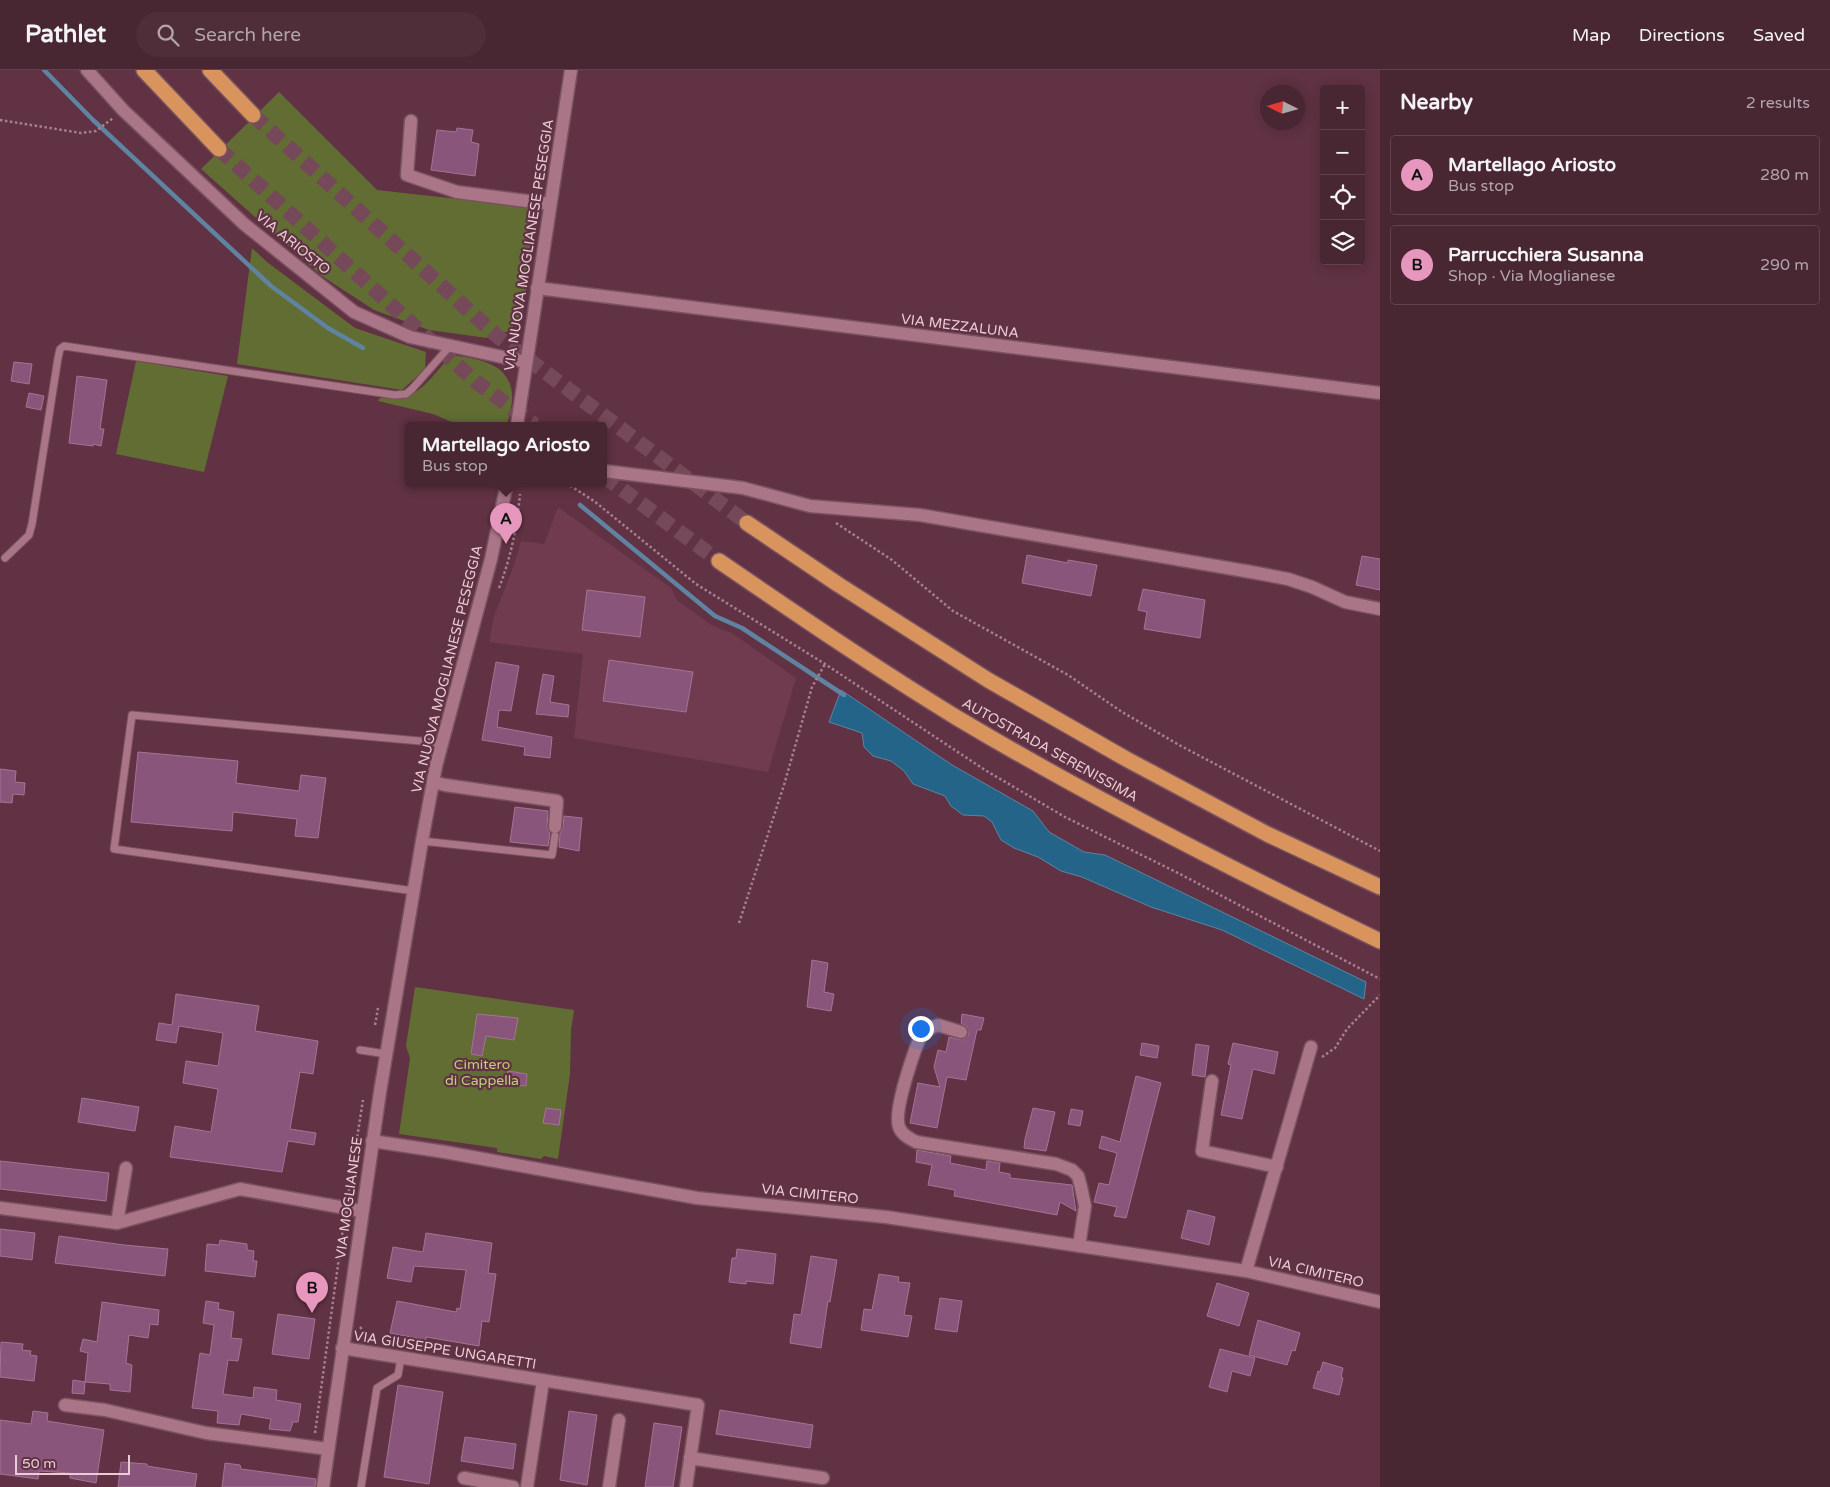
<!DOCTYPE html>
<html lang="en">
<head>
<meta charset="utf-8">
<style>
	body { margin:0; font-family:"Varela Round",sans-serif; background:#4f2e3a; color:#f1f3f6 }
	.controls { position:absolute; right:15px; top:15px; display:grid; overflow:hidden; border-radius:5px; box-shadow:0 2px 12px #0003 }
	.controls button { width:45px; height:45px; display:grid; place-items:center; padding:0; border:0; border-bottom:1px solid #60434d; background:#482632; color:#f1f3f6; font:25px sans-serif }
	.compass { position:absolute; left:1260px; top:15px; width:45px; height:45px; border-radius:50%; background:#482632; box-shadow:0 2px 12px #0003; rotate:275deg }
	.scale { position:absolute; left:15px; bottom:12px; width:115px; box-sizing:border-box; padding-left:5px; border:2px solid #e9ccd4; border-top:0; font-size:14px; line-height:18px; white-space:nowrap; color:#e9ccd4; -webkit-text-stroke:4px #603243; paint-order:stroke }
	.you { position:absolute; left:920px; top:958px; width:18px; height:18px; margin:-12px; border:4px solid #fff; border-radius:50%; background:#1a73e8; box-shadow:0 0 0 8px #1a73e833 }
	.badge { display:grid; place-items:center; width:32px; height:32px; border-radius:50%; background:#e797bd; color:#111; font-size:16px; font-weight:700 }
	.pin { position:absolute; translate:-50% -41px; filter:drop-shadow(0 1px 2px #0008) }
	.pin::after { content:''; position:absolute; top:26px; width:18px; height:15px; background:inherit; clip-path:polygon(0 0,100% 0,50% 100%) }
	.popup { position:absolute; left:405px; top:352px; width:202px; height:65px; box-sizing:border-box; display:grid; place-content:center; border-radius:5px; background:#482632; filter:drop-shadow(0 1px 4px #0005); font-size:16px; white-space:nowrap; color:#b1a5ac }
	.popup b { font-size:19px; color:#f1f3f6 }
	.popup::after { content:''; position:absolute; left:50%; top:100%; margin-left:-10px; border:10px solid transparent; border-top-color:#482632 }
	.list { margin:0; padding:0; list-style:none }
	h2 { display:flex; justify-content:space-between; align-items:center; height:65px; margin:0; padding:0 20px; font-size:21px }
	h2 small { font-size:16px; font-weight:400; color:#b1a5ac }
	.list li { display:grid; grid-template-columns:32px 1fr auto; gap:15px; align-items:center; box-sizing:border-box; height:80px; margin:0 10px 10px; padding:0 10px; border:1px solid #60434d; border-radius:5px }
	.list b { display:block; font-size:19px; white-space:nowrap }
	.list p { margin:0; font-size:16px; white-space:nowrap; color:#b1a5ac }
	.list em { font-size:16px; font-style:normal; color:#b1a5ac }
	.icon { flex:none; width:28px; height:28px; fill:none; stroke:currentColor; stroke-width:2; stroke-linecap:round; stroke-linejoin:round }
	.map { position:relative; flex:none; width:1380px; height:1417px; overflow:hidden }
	header { display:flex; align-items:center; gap:30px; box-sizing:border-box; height:70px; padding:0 25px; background:#482632; border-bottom:1px solid #60434d }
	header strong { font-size:24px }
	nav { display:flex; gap:28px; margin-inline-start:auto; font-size:18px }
	.search { width:350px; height:45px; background:#4f2e3a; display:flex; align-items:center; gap:12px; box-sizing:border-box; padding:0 18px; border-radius:28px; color:#b1a5ac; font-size:19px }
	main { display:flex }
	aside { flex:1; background:#482632 }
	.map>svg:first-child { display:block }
	.built { fill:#703b4e }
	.green { fill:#626d33 }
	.water { fill:#246489; stroke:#5f83a0 }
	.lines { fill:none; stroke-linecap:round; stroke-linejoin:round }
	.stream { stroke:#5f83a0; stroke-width:4.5 }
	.building { fill:#8a557b; stroke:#a27594 }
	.highway-tunnel { stroke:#754959; stroke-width:15; stroke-dasharray:15 8; stroke-linecap:butt }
	.lane-casing { stroke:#795260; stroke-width:9 }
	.street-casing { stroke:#795260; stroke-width:15 }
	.secondary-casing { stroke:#795260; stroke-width:15 }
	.highway-casing { stroke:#795260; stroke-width:18 }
	.path { stroke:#a6808d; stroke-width:2.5; stroke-dasharray:2.5 2.5; stroke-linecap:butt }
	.lane { stroke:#aa7586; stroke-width:7 }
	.street { stroke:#aa7586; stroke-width:12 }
	.secondary { stroke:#aa7586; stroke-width:12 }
	.highway { stroke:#d9945d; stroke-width:15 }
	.labels { text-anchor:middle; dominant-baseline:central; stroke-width:4.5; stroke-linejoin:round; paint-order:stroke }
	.street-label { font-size:14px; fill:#e9ccd4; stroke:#603243 }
	.park-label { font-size:14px; fill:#bfd176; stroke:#603243 }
</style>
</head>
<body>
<header>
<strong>Pathlet</strong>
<div class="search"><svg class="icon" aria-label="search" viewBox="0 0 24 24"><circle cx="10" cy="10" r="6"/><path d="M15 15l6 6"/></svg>Search here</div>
<nav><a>Map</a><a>Directions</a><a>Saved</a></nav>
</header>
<main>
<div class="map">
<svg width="1380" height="1417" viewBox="0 0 1380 1417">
	<rect width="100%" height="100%" fill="#603243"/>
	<!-- built -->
	<polygon class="built" points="558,437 671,518 677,530 713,556 732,563 796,608 768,702 574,668 583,584 489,572 494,546 514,495 521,471 544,474"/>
	<!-- green -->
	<g class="green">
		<polygon points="279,22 377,120 539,138 522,246 509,261 487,268 429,260 374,240 322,206 201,99"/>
		<polygon points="252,178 267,192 355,258 426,282 425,299 402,320 237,294"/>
		<path d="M 452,285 C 477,289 509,292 512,324 C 513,334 509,346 507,355 L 459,355 L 433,344 L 378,331 L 380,328 C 390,328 402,329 412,324 C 428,316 439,297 452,285 Z"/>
		<polygon points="136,291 228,306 204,402 116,384"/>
		<polygon points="415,917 574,940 571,960 570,1004 558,1089 544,1086 541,1089 497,1082 497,1078 399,1064 410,988 406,976"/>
	</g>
	<!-- water -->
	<polygon class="water" points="841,620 952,695 1033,741 1049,762 1084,782 1105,785 1366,912 1364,929 1222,860 1151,837 1082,807 1061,801 1038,787 1014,778 1001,770 992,752 984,746 963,745 951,736 945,726 913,714 904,701 891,691 873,686 864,677 862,663 829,652"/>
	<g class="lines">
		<!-- stream -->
		<g class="stream">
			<polyline points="44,0 93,50 271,216 328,258 363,278"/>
			<polyline points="580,435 715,546 742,558 844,625"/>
		</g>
	</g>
	<!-- building -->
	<g class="building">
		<polygon points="457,58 473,60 471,72 479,74 475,106 431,100 437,60 456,62"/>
		<polygon points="14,292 32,294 29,314 11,311"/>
		<polygon points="77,306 107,310 100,359 104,359 101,376 93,374 93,376 69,373"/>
		<polygon points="29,323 44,326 41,340 26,337"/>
		<polygon points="1027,485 1068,493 1068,490 1097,495 1091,526 1022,513"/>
		<polygon points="1362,486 1380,489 1380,520 1356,515"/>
		<polygon points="1143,519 1205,530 1200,568 1144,559 1147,542 1138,540"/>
		<polygon points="587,520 645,527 640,567 582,560"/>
		<polygon points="609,590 693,602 686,642 603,631"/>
		<polygon points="496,592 519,596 511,641 499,640 497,657 552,667 550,688 524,685 525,677 482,670"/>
		<polygon points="543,604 554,606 550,632 569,635 568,647 536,644"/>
		<polygon points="138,682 238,691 236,713 299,721 301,705 326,708 318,768 295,766 297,749 233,742 232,761 131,752"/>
		<polygon points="0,699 16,701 15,712 25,713 24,725 13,724 12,733 0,732"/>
		<polygon points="515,737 548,741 547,757 550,764 548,776 510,772"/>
		<polygon points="564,746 582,748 579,781 559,777 560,763 563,758"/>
		<polygon points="812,890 828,893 824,922 834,924 831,941 807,937"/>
		<polygon points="176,924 259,936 255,961 318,971 313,1004 300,1002 290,1059 316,1063 314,1075 288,1071 282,1102 170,1087 175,1056 211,1062 218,1019 183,1013 186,991 218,996 223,963 179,956 176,973 156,970 159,953 172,955"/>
		<polygon points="477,944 518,948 514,970 486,966 482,986 471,984"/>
		<polygon points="962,944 984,948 981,960 977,960 966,1010 947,1007 937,1058 910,1053 918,1013 940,1017 934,997 938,980 946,982 949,967 962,970 969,965 967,957 961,953"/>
		<polygon points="1142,973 1159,976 1157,988 1140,985"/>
		<polygon points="1233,973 1278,982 1274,1004 1253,999 1242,1049 1221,1045 1231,995 1228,994"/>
		<polygon points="1196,974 1209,976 1205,1007 1192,1005"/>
		<polygon points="508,1001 527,1004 526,1016 506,1014"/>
		<polygon points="1136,1006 1161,1013 1126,1148 1114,1146 1117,1137 1094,1132 1099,1113 1109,1115 1117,1083 1099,1078 1102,1066 1120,1072"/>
		<polygon points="82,1028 139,1037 135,1061 78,1052"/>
		<polygon points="546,1038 561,1040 559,1055 543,1053"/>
		<polygon points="1033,1038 1055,1042 1046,1081 1024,1078 1025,1069"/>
		<polygon points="1071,1039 1083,1041 1080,1056 1068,1054"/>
		<polygon points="917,1080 951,1086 950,1093 986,1100 987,1091 1000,1093 999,1102 1010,1104 1010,1108 1072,1115 1076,1141 1060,1132 1057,1145 954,1126 955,1120 928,1115 932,1095 916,1092"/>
		<polygon points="0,1091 109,1103 106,1131 0,1119"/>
		<polygon points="1188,1140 1215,1147 1209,1175 1181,1168"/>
		<polygon points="0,1159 35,1163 32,1190 0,1186"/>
		<polygon points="426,1163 492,1173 488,1203 496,1204 489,1252 482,1251 479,1276 426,1267 426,1270 390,1263 397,1231 456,1242 457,1238 460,1239 466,1200 414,1196 411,1212 387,1208 393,1177 423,1182"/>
		<polygon points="59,1166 124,1175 168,1179 165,1206 55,1193"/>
		<polygon points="220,1170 247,1174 247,1180 254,1181 253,1191 257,1191 255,1207 205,1201 207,1174 219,1175"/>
		<polygon points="737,1179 776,1184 773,1214 746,1211 746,1214 729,1212 732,1188 736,1188"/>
		<polygon points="811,1186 837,1190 830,1232 828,1231 821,1278 790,1273 794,1244 801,1245"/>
		<polygon points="879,1204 899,1207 898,1212 910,1213 904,1245 912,1246 908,1267 861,1260 864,1239 872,1240"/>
		<polygon points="1217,1213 1249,1223 1239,1256 1207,1246"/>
		<polygon points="940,1228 962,1231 957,1262 935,1259"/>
		<polygon points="206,1231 219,1233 218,1239 234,1242 231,1268 242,1269 238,1291 228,1290 223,1324 253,1328 254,1317 277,1320 276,1330 301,1334 298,1352 293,1352 290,1361 269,1359 271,1349 241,1344 239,1355 217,1353 218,1341 192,1338 200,1283 210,1285 214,1255 203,1253"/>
		<polygon points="102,1232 159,1240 158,1255 150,1254 148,1268 129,1265 126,1293 132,1295 130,1322 110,1320 110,1314 85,1312 88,1283 80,1281 83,1269 97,1272"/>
		<polygon points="278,1244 315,1249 309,1289 272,1284"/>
		<polygon points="1258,1250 1300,1263 1295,1281 1292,1280 1287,1295 1249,1285"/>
		<polygon points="1,1272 23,1274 22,1280 31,1281 30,1285 37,1286 34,1311 0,1307"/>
		<polygon points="1220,1279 1255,1288 1250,1306 1232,1301 1227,1322 1209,1317"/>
		<polygon points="1323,1292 1343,1298 1341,1307 1343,1308 1339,1325 1313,1318 1318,1301 1320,1302"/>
		<polygon points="73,1310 85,1312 84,1324 72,1323"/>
		<polygon points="398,1315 443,1322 429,1414 384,1407"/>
		<polygon points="720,1340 813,1355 810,1378 716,1364"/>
		<polygon points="33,1341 48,1343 47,1351 104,1360 96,1413 70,1408 70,1403 39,1401 38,1409 0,1404 0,1350 31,1354"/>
		<polygon points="569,1341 597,1345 587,1415 560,1410"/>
		<polygon points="654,1353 682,1357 673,1417 645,1417"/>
		<polygon points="465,1367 516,1374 513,1399 461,1391"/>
		<polygon points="121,1392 147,1394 147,1396 197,1404 195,1417 118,1417"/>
		<polygon points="225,1393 240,1395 241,1399 316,1409 315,1417 222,1417"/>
	</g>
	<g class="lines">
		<!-- highway-tunnel -->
		<g class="highway-tunnel">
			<polyline points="253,45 497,266 747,453"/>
			<polyline points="219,79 475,311 535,355"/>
			<polyline points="604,406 719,491"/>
		</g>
		<!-- lane casing -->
		<g class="lane-casing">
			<g id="lane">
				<polyline points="5,488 29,465 32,454 58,288 60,279 64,276 395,325 406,324 412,319 450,276"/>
				<polyline points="422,771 552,785 555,766"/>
				<polyline points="414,821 114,779 132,645 442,673"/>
				<polyline points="360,980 386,984"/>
				<polyline points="361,1417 377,1318 398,1305 401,1288"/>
			</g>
		</g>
		<!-- street casing -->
		<g class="street-casing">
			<g id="street">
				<polyline points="87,0 123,40 244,154 354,242 410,267 526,292"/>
				<polyline points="411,51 407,105 457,122 550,134"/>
				<polyline points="537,218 1380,323"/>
				<polyline points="604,401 743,418 810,436 920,445 1251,502 1288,509 1312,517 1345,532 1380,539"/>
				<polyline points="433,712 445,715 557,731 555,757"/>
				<path d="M 961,962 L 938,955 L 923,961 C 915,978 893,1040 899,1057 C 902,1065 909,1068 916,1072 L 1056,1094 L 1072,1100 L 1078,1106 L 1081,1117 L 1085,1136 L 1079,1176"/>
				<polyline points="1212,1011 1202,1081 1277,1097"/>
				<polyline points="372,1071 445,1082 697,1128 886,1147 1246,1201 1380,1232"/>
				<polyline points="0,1138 117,1153 240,1119 362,1141"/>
				<polyline points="117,1153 126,1098"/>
				<polyline points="1246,1201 1311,977"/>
				<polyline points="342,1278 698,1335 686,1417"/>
				<polyline points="65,1335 105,1340 206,1363 328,1379"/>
				<polyline points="690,1388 823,1408"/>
				<polyline points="464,1408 513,1417"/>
				<polyline points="527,1417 543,1311"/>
				<polyline points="609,1417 619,1350"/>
			</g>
		</g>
		<!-- secondary casing -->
		<g class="secondary-casing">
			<g id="secondary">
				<polyline points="517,355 571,0"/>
				<polyline points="323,1417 380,1022 422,771 436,696 491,489 507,413"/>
			</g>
		</g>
		<!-- highway casing -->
		<g class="highway-casing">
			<g id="highway">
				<polyline points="144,0 219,79"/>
				<polyline points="210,0 253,45"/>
				<polyline points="747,453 839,515 988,610 1128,690 1267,764 1380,817"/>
				<path d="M 719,491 C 798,545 877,599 959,649 C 1095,730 1237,802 1380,871"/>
			</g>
		</g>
		<!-- path -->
		<g class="path">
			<polyline points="0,50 81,63 96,61 113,48"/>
			<polyline points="566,413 594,431 696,514 825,594 985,700 1065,747 1180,804 1380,909"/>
			<polyline points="836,453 892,490 953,541 1068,605 1122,642 1181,676 1380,781"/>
			<path d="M 499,518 C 511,487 517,457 520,424"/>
			<polyline points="739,853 784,715 812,617 825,594"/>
			<polyline points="375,955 378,938"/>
			<polyline points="1322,987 1335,978 1347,959 1380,925"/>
			<polyline points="348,1126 363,1030"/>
			<polyline points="360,1257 369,1268"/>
			<polyline points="315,1363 344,1151"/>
		</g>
		<!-- lane -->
		<use href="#lane" class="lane"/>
		<!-- street -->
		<use href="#street" class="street"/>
		<!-- secondary -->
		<use href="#secondary" class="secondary"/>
		<!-- highway -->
		<use href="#highway" class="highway"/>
	</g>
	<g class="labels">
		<!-- street labels -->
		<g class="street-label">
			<text transform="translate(293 173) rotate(39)">VIA ARIOSTO</text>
			<text transform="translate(529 175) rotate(-81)">VIA NUOVA MOGLIANESE PESEGGIA</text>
			<text transform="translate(960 256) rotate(7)">VIA MEZZALUNA</text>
			<text transform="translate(447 599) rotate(-76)">VIA NUOVA MOGLIANESE PESEGGIA</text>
			<text transform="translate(1050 680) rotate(29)">AUTOSTRADA SERENISSIMA</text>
			<text transform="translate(810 1124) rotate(6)">VIA CIMITERO</text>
			<text transform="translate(349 1128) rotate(-82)">VIA MOGLIANESE</text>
			<text transform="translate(1316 1202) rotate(13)">VIA CIMITERO</text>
			<text transform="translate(445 1280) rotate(9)">VIA GIUSEPPE UNGARETTI</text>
		</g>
		<!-- park labels -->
		<g class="park-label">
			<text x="482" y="994">Cimitero<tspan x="482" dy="16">di Cappella</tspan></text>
		</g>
	</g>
</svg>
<div class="controls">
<button>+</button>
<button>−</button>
<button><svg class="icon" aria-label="locate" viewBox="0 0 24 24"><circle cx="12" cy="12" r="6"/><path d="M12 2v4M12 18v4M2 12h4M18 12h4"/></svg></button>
<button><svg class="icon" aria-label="layers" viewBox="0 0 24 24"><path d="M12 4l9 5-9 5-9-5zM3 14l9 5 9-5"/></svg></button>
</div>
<svg class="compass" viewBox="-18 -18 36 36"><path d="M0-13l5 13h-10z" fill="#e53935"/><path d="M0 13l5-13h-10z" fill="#b1a5ac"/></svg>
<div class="scale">50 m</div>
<div class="you"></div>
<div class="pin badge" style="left:506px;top:474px">A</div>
<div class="popup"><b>Martellago Ariosto</b>Bus stop</div>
<div class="pin badge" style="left:312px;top:1243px">B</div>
</div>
<aside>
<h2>Nearby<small>2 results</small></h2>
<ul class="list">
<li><span class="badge">A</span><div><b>Martellago Ariosto</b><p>Bus stop</p></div><em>280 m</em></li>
<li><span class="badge">B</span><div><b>Parrucchiera Susanna</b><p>Shop · Via Moglianese</p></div><em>290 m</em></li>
</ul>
</aside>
</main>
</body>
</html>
